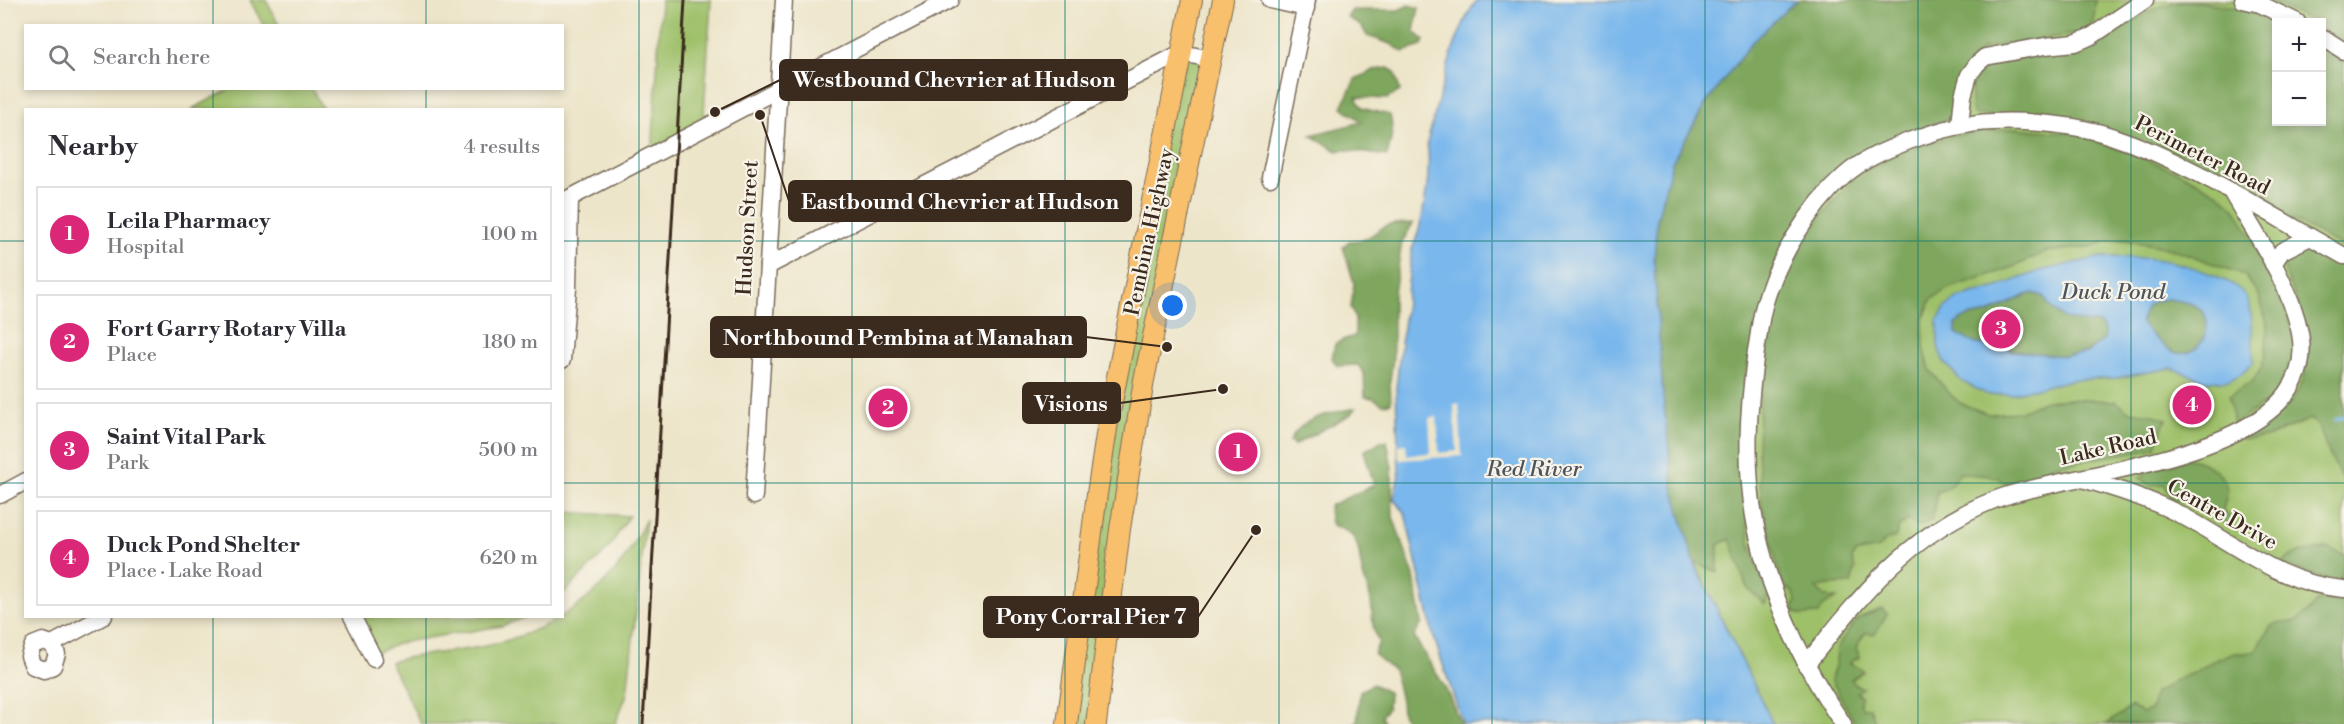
<!DOCTYPE html>
<html lang="en">
<head>
<meta charset="utf-8">
<style>
	body { margin:0; font-family:"Libre Bodoni",serif; background:#f2f2f3; color:#2b2b33 }
	.controls { position:absolute; right:18px; top:18px; display:grid; overflow:hidden; border-radius:0px; box-shadow:0 3px 9px #0003 }
	.controls button { width:54px; height:54px; display:grid; place-items:center; padding:0; border:0; border-bottom:2px solid #e1e1e2; background:#fff; color:#2b2b33; font:30px sans-serif }
	.you { position:absolute; left:1173px; top:306px; width:21px; height:21px; margin:-15px; border:4px solid #fff; border-radius:50%; background:#1a73e8; box-shadow:0 0 0 9px #1a73e833 }
	.badge { display:grid; place-items:center; width:39px; height:39px; border-radius:50%; background:#db2777; color:#fff; font-size:20px; font-weight:700 }
	.pin { position:absolute; translate:-50% -50%; border:3px solid #fff; box-shadow:0 2px 6px #0006 }
	.list { margin:0; padding:0; list-style:none }
	h2 { display:flex; justify-content:space-between; align-items:center; height:78px; margin:0; padding:0 24px; font-size:26px }
	h2 small { font-size:20px; font-weight:400; color:#7c7c81 }
	.list li { display:grid; grid-template-columns:39px 1fr auto; gap:18px; align-items:center; box-sizing:border-box; height:96px; margin:0 12px 12px; padding:0 12px; border:2px solid #e1e1e2; border-radius:0px }
	.list b { display:block; font-size:22px; white-space:nowrap }
	.list p { margin:0; font-size:20px; white-space:nowrap; color:#7c7c81 }
	.list em { font-size:20px; font-style:normal; color:#7c7c81 }
	.icon { flex:none; width:33px; height:33px; fill:none; stroke:currentColor; stroke-width:2; stroke-linecap:round; stroke-linejoin:round }
	.map { position:relative; flex:none; width:2344px; height:724px; overflow:hidden }
	.search { position:absolute; background:#fff; box-shadow:0 3px 9px #0003; left:24px; top:24px; width:540px; height:66px; display:flex; align-items:center; gap:15px; box-sizing:border-box; padding:0 21px; border-radius:0px; color:#7c7c81; font-size:22px }
	.panel { position:absolute; background:#fff; box-shadow:0 3px 9px #0003; left:24px; top:108px; width:540px; height:510px; border-radius:0px }
	.map>svg:first-child { display:block }
	.green { fill:#9ec069; stroke:#6c7544; stroke-width:1.5; fill-rule:evenodd }
	.forest { fill:#7ea65d; stroke:#5c683e; stroke-width:1.5 }
	.water { fill:#79b7ec; stroke:#5a7085; stroke-width:1.5; fill-rule:evenodd }
	.pier { fill:#ede5c9 }
	.lines { fill:none; stroke-linecap:round; stroke-linejoin:round }
	.stream { stroke:#79b7ec; stroke-width:3 }
	.minor-casing { stroke:#796b5a; stroke-width:19 }
	.major-casing { stroke:#796b5a; stroke-width:22 }
	.minor { stroke:#fff; stroke-width:16 }
	.major { stroke:#f8bf6c; stroke-width:20 }
	.rail { stroke:#3b2a1e; stroke-width:3 }
	.grid { fill:none; stroke:#0f766e; stroke-width:1.5; stroke-opacity:0.55 }
	.labels { text-anchor:middle; dominant-baseline:central; stroke-width:4.5; stroke-linejoin:round; paint-order:stroke }
	.street-label { font-size:21px; fill:#3b2a1e; stroke:#f7f3e8 }
	.water-label { font-size:22px; font-style:italic; fill:#4e545c; stroke:#f7f3e8 }
	.leader { fill:none; stroke:#3b2a1e; stroke-width:2 }
	.callout-dot { fill:#3b2a1e; stroke:#f7f3e8; stroke-width:2 }
	.callout { fill:#3b2a1e; stroke:#3b2a1e; stroke-width:2 }
	.callout-label { font-size:22px; text-anchor:middle; font-weight:bold; fill:#fff }
</style>
</head>
<body>
<div class="map">
<svg width="2344" height="724" viewBox="0 0 2344 724">
	<rect width="100%" height="100%" fill="#f7f3e8"/>
	<filter id="ink" filterUnits="userSpaceOnUse"><feTurbulence type="fractalNoise" baseFrequency=".0167" numOctaves="2"/><feDisplacementMap in="SourceGraphic" scale="12" xChannelSelector="R" yChannelSelector="G"/><feConvolveMatrix kernelMatrix="1 2 1 2 8 2 1 2 1" color-interpolation-filters="sRGB"/></filter>
	<filter id="wash" filterUnits="userSpaceOnUse"><feTurbulence type="fractalNoise" baseFrequency=".008" numOctaves="4" result="noise"/><feDisplacementMap in="SourceGraphic" scale="24" xChannelSelector="R" yChannelSelector="G"/><feGaussianBlur stdDeviation="1.35" result="paint"/><feColorMatrix in="noise" values="0 0 0 0 0 0 0 0 0 0 0 0 0 0 0 0 0 1.4 0 .05"/><feComposite in="paint" operator="in"/></filter>
	<g filter="url(#wash)">
		<rect width="100%" height="100%" fill="#ede5c9"/>
		<!-- green -->
		<g class="green">
			<polygon points="250,0 266,0 279,25 263,25"/>
			<polygon points="661,0 711,0 703,129 652,155"/>
			<path d="M 1799,0 L 2344,0 L 2344,724 L 1773,724 L 1694,562 L 1663,396 L 1654,261 L 1705,105 L 1751,43 ZM 2276,22 L 2322,22 L 2322,122 L 2276,122 Z"/>
			<polygon points="1180,53 1211,59 1145,376 1096,724 1067,724 1097,494"/>
			<polygon points="232,88 312,89 323,109 192,109"/>
			<polygon points="563,512 629,516 608,549 563,594"/>
			<path d="M 646,519 L 627,694 L 615,724 L 421,724 L 390,662 C 420,653 450,653 480,647 C 533,637 586,609 619,566 C 630,552 638,535 646,519 Z"/>
			<polygon points="352,617 526,617 502,626 403,642 372,654"/>
		</g>
		<!-- forest -->
		<g class="forest">
			<polygon points="1799,0 2096,0 2093,23 2081,33 1983,48 1968,66 1956,110 1948,119 1900,137 1801,214 1745,374 1741,415 1747,521 1751,549 1769,594 1765,604 1747,588 1730,539 1718,545 1718,572 1694,562 1673,487 1663,396 1654,261 1657,219 1672,162 1705,105 1751,43 1793,3"/>
			<path d="M 2269,0 L 2344,0 L 2344,43 L 2322,29 L 2322,22 C 2308,22 2283,6 2269,0 Z"/>
			<path d="M 2183,1 C 2216,2 2247,8 2276,23 L 2276,122 L 2322,122 L 2322,49 L 2344,63 L 2344,248 L 2160,147 L 1997,116 L 1974,115 C 1969,101 1970,78 1983,68 C 2004,53 2054,58 2081,51 C 2101,46 2115,32 2132,21 C 2148,10 2164,4 2183,1 Z"/>
			<polygon points="1409,5 1419,8 1414,31 1424,40 1422,46 1403,52 1391,44 1367,36 1362,27 1347,17 1352,10 1398,10"/>
			<path d="M 1388,68 L 1395,72 L 1400,91 L 1387,99 L 1356,97 L 1362,108 L 1390,115 C 1394,130 1391,141 1387,156 L 1345,150 L 1337,151 L 1311,135 L 1362,122 L 1342,107 L 1355,79 L 1374,70 Z"/>
			<path d="M 2015,128 L 2079,134 L 2179,172 L 2219,193 L 2236,210 L 2264,259 L 2286,307 L 2295,346 L 2291,373 L 2275,397 L 2234,424 L 2229,396 L 2253,381 L 2261,369 L 2266,354 L 2267,324 L 2259,295 L 2244,275 L 2179,251 L 2149,244 L 2124,240 L 2108,241 L 2089,247 L 2046,252 L 2011,268 L 1947,289 L 1931,300 L 1923,320 L 1924,348 L 1930,370 L 1948,392 L 1960,403 L 1988,414 L 2018,412 L 2046,401 L 2068,399 L 2116,401 L 2128,411 L 2152,414 L 2166,419 L 2155,448 L 2052,466 L 2043,473 L 2005,483 L 1996,477 L 1960,473 L 1948,488 L 1937,492 L 1932,520 L 1918,527 L 1908,520 L 1899,527 L 1896,537 L 1887,539 L 1879,548 L 1855,553 L 1852,559 L 1855,569 L 1851,584 L 1827,585 L 1816,588 L 1825,597 L 1837,598 C 1829,603 1822,604 1819,614 L 1801,615 L 1793,611 L 1796,600 L 1793,592 L 1786,588 L 1781,579 L 1762,506 L 1758,453 L 1759,407 L 1762,367 L 1773,313 L 1787,271 L 1801,238 L 1858,174 L 1899,153 L 1955,135 Z"/>
			<path d="M 1413,223 L 1402,242 L 1393,299 L 1393,359 L 1390,380 L 1391,403 L 1382,404 L 1373,398 L 1365,397 L 1364,374 L 1358,365 L 1337,366 L 1332,358 L 1335,344 L 1345,339 L 1355,336 L 1355,319 L 1351,308 L 1354,283 L 1343,247 L 1349,241 C 1373,241 1372,231 1388,225 C 1395,223 1405,224 1413,223 Z"/>
			<path d="M 2307,244 L 2344,262 L 2344,480 C 2338,470 2331,460 2327,449 C 2322,437 2322,426 2310,419 L 2267,437 L 2242,440 C 2255,425 2276,419 2289,403 C 2326,360 2301,312 2283,268 L 2284,258 Z"/>
			<path d="M 2033,293 L 2043,296 C 2059,322 2072,320 2100,324 L 2104,330 L 2104,340 C 2081,365 2035,356 2006,347 C 1997,344 1986,346 1977,344 C 1969,342 1963,337 1956,334 L 1956,324 C 1966,313 1975,317 1988,313 C 2003,308 2017,297 2033,293 Z"/>
			<path d="M 2168,299 C 2178,301 2196,302 2203,312 C 2215,329 2198,358 2177,353 C 2167,351 2147,331 2141,323 C 2146,303 2147,301 2168,299 Z"/>
			<path d="M 1356,408 L 1350,415 L 1294,445 L 1290,442 C 1299,417 1333,412 1356,408 Z"/>
			<path d="M 1381,441 L 1387,441 L 1392,468 L 1393,517 L 1414,576 L 1422,623 L 1414,637 L 1445,687 L 1461,724 L 1407,724 L 1402,713 L 1401,700 L 1393,669 L 1382,662 L 1374,653 L 1379,642 C 1371,630 1373,616 1371,602 C 1370,593 1365,584 1363,575 C 1356,549 1364,535 1332,525 L 1330,520 L 1329,506 L 1374,485 L 1364,451 Z"/>
			<path d="M 2189,459 C 2203,461 2227,473 2227,491 C 2227,496 2224,504 2223,510 L 2231,518 L 2232,526 L 2222,521 L 2202,505 L 2172,499 L 2164,484 L 2149,485 L 2140,478 L 2151,469 Z"/>
			<path d="M 2326,547 L 2344,555 L 2344,568 L 2340,578 L 2333,581 L 2283,565 C 2295,546 2309,555 2326,547 Z"/>
			<path d="M 2344,596 L 2344,724 L 2106,724 C 2116,719 2122,712 2131,707 L 2142,713 L 2152,709 L 2154,693 L 2166,687 L 2180,677 L 2192,674 L 2211,662 L 2232,653 L 2247,653 L 2257,649 L 2271,626 L 2280,622 L 2296,621 L 2308,612 L 2315,602 L 2327,597 Z"/>
			<polygon points="1882,609 1887,614 1875,634 1865,633 1856,647 1860,658 1853,659 1850,663 1864,671 1851,679 1853,683 1863,688 1857,692 1861,696 1860,704 1863,708 1870,708 1876,724 1855,724 1831,679 1836,663 1837,648 1843,638 1859,618"/>
			<polygon points="1373,684 1389,693 1388,708 1381,716 1385,724 1352,724 1357,722 1360,691"/>
		</g>
		<!-- water -->
		<g class="water">
			<path d="M 1477,0 L 1799,0 L 1793,3 L 1751,43 L 1705,105 L 1672,162 L 1657,219 L 1654,261 L 1663,396 L 1673,487 L 1694,562 L 1773,724 L 1463,724 L 1433,635 L 1405,513 L 1394,499 L 1399,474 L 1396,388 L 1412,249 C 1423,225 1432,169 1427,143 C 1439,101 1452,34 1477,0 Z"/>
			<path d="M 2101,257 C 2148,257 2174,258 2218,277 C 2231,283 2244,289 2249,303 C 2253,316 2253,349 2253,363 L 2243,373 L 2228,381 L 2207,381 L 2171,368 L 2117,378 L 2072,380 L 2011,394 L 1988,395 L 1961,381 L 1943,360 L 1938,346 L 1938,320 L 1945,308 L 1958,298 L 1998,287 L 2039,271 ZM 2033,293 L 2043,296 C 2060,323 2071,320 2100,324 L 2104,330 L 2104,340 L 2087,353 L 2063,356 L 2023,352 L 2012,351 L 2007,347 L 1976,344 L 1956,334 L 1956,324 C 1966,313 1975,317 1988,313 C 2003,308 2017,297 2033,293 ZM 2168,299 C 2178,301 2196,302 2203,312 C 2215,329 2198,358 2177,353 C 2167,351 2147,331 2141,323 C 2146,303 2147,301 2168,299 Z"/>
		</g>
		<!-- pier -->
		<polygon class="pier" points="1459,404 1462,456 1399,460 1398,445 1406,444 1407,455 1431,453 1429,418 1437,417 1439,453 1457,451 1454,405"/>
		<g class="lines">
			<!-- stream -->
			<polyline class="stream" points="2335,420 2344,417"/>
		</g>
	</g>
	<g filter="url(#ink)">
		<g class="lines">
			<!-- minor casing -->
			<g class="minor-casing">
				<g id="minor">
					<polyline points="1270,0 1306,8"/>
					<polyline points="2243,0 2260,4 2297,22"/>
					<polyline points="2322,37 2344,51"/>
					<polyline points="1960,125 1963,96 1969,75 1977,64 1985,57 2045,46 2075,43 2092,36 2145,0"/>
					<polyline points="1270,178 1307,0"/>
					<polyline points="562,202 950,0"/>
					<polyline points="2273,264 2282,251 2310,237"/>
					<polyline points="768,266 1181,53 1211,59"/>
					<polyline points="562,360 568,288 570,198"/>
					<path d="M 2082,479 C 2115,488 2147,498 2177,513 C 2234,542 2278,584 2344,589"/>
					<polyline points="0,495 26,481"/>
					<polyline points="754,496 784,0"/>
					<polyline points="352,616 374,659"/>
					<polyline points="52,644 57,654 53,666 44,670 33,666 29,656 33,645 43,641 52,644 104,616"/>
					<path d="M 1806,665 C 1861,595 1908,534 1994,500 C 2072,469 2324,459 2300,333 C 2290,283 2258,238 2233,195"/>
					<path d="M 1843,724 C 1802,664 1771,598 1756,527 C 1744,468 1748,409 1756,351 C 1759,336 1760,320 1764,306 C 1776,261 1809,207 1844,176 C 1863,159 1886,150 1909,141 C 1936,131 1963,123 1992,122 C 2026,120 2079,125 2111,136 C 2193,163 2268,214 2344,256"/>
				</g>
			</g>
			<!-- major casing -->
			<g class="major-casing">
				<g id="major">
					<polyline points="1067,724 1097,494 1108,422 1192,0"/>
					<polyline points="1096,724 1120,529 1144,380 1223,0"/>
				</g>
			</g>
			<!-- minor -->
			<use href="#minor" class="minor"/>
			<!-- major -->
			<use href="#major" class="major"/>
			<!-- rail -->
			<polyline class="rail" points="643,724 685,0"/>
		</g>
	</g>
	<!-- grid -->
	<path class="grid" d="M 213,0 L 213,26M 426,0 L 426,26M 639,0 L 639,724M 852,0 L 852,724M 1065,0 L 1065,724M 1279,0 L 1279,724M 1492,0 L 1492,724M 1705,0 L 1705,724M 1918,0 L 1918,724M 2131,0 L 2131,724M 213,88 L 213,110M 426,88 L 426,110M 0,241 L 26,241M 562,241 L 2344,241M 0,483 L 26,483M 562,483 L 2344,483M 213,616 L 213,724M 426,616 L 426,724"/>
	<g class="labels">
		<!-- street labels -->
		<g class="street-label">
			<text transform="translate(2202 156) rotate(27)">Perimeter Road</text>
			<text transform="translate(748 228) rotate(-87)">Hudson Street</text>
			<text transform="translate(1150 232) rotate(-78)">Pembina Highway</text>
			<text transform="translate(2108 448) rotate(-13)">Lake Road</text>
			<text transform="translate(2222 515) rotate(29)">Centre Drive</text>
		</g>
		<!-- water labels -->
		<g class="water-label">
			<text x="2113" y="292">Duck Pond</text>
			<text x="1534" y="469">Red River</text>
		</g>
	</g>
	<!-- callouts -->
	<path class="leader" d="M715 112L780 80M760 115L789 201M1167 347L1086 337M1223 389L1120 403M1256 530L1198 617"/>
	<g class="callout-dot">
		<circle cx="715" cy="112" r="6"/>
		<circle cx="760" cy="115" r="6"/>
		<circle cx="1167" cy="347" r="6"/>
		<circle cx="1223" cy="389" r="6"/>
		<circle cx="1256" cy="530" r="6"/>
	</g>
	<g class="callout">
		<rect x="780" y="60" width="347" height="40" rx="6"/>
		<rect x="789" y="181" width="342" height="40" rx="6"/>
		<rect x="711" y="317" width="375" height="40" rx="6"/>
		<rect x="1023" y="383" width="97" height="40" rx="6"/>
		<rect x="984" y="597" width="214" height="40" rx="6"/>
	</g>
	<g class="callout-label">
		<text x="954" y="87">Westbound Chevrier at Hudson</text>
		<text x="960" y="209">Eastbound Chevrier at Hudson</text>
		<text x="898" y="345">Northbound Pembina at Manahan</text>
		<text x="1071" y="411">Visions</text>
		<text x="1091" y="624">Pony Corral Pier 7</text>
	</g>
</svg>
<div class="controls">
<button>+</button>
<button>−</button>
</div>
<div class="you"></div>
<div class="pin badge" style="left:1238px;top:452px">1</div>
<div class="pin badge" style="left:888px;top:408px">2</div>
<div class="pin badge" style="left:2001px;top:329px">3</div>
<div class="pin badge" style="left:2192px;top:405px">4</div>
<div class="search"><svg class="icon" aria-label="search" viewBox="0 0 24 24"><circle cx="10" cy="10" r="6"/><path d="M15 15l6 6"/></svg>Search here</div>
<section class="panel">
<h2>Nearby<small>4 results</small></h2>
<ul class="list">
<li><span class="badge">1</span><div><b>Leila Pharmacy</b><p>Hospital</p></div><em>100 m</em></li>
<li><span class="badge">2</span><div><b>Fort Garry Rotary Villa</b><p>Place</p></div><em>180 m</em></li>
<li><span class="badge">3</span><div><b>Saint Vital Park</b><p>Park</p></div><em>500 m</em></li>
<li><span class="badge">4</span><div><b>Duck Pond Shelter</b><p>Place · Lake Road</p></div><em>620 m</em></li>
</ul>
</section>
</div>
</body>
</html>
